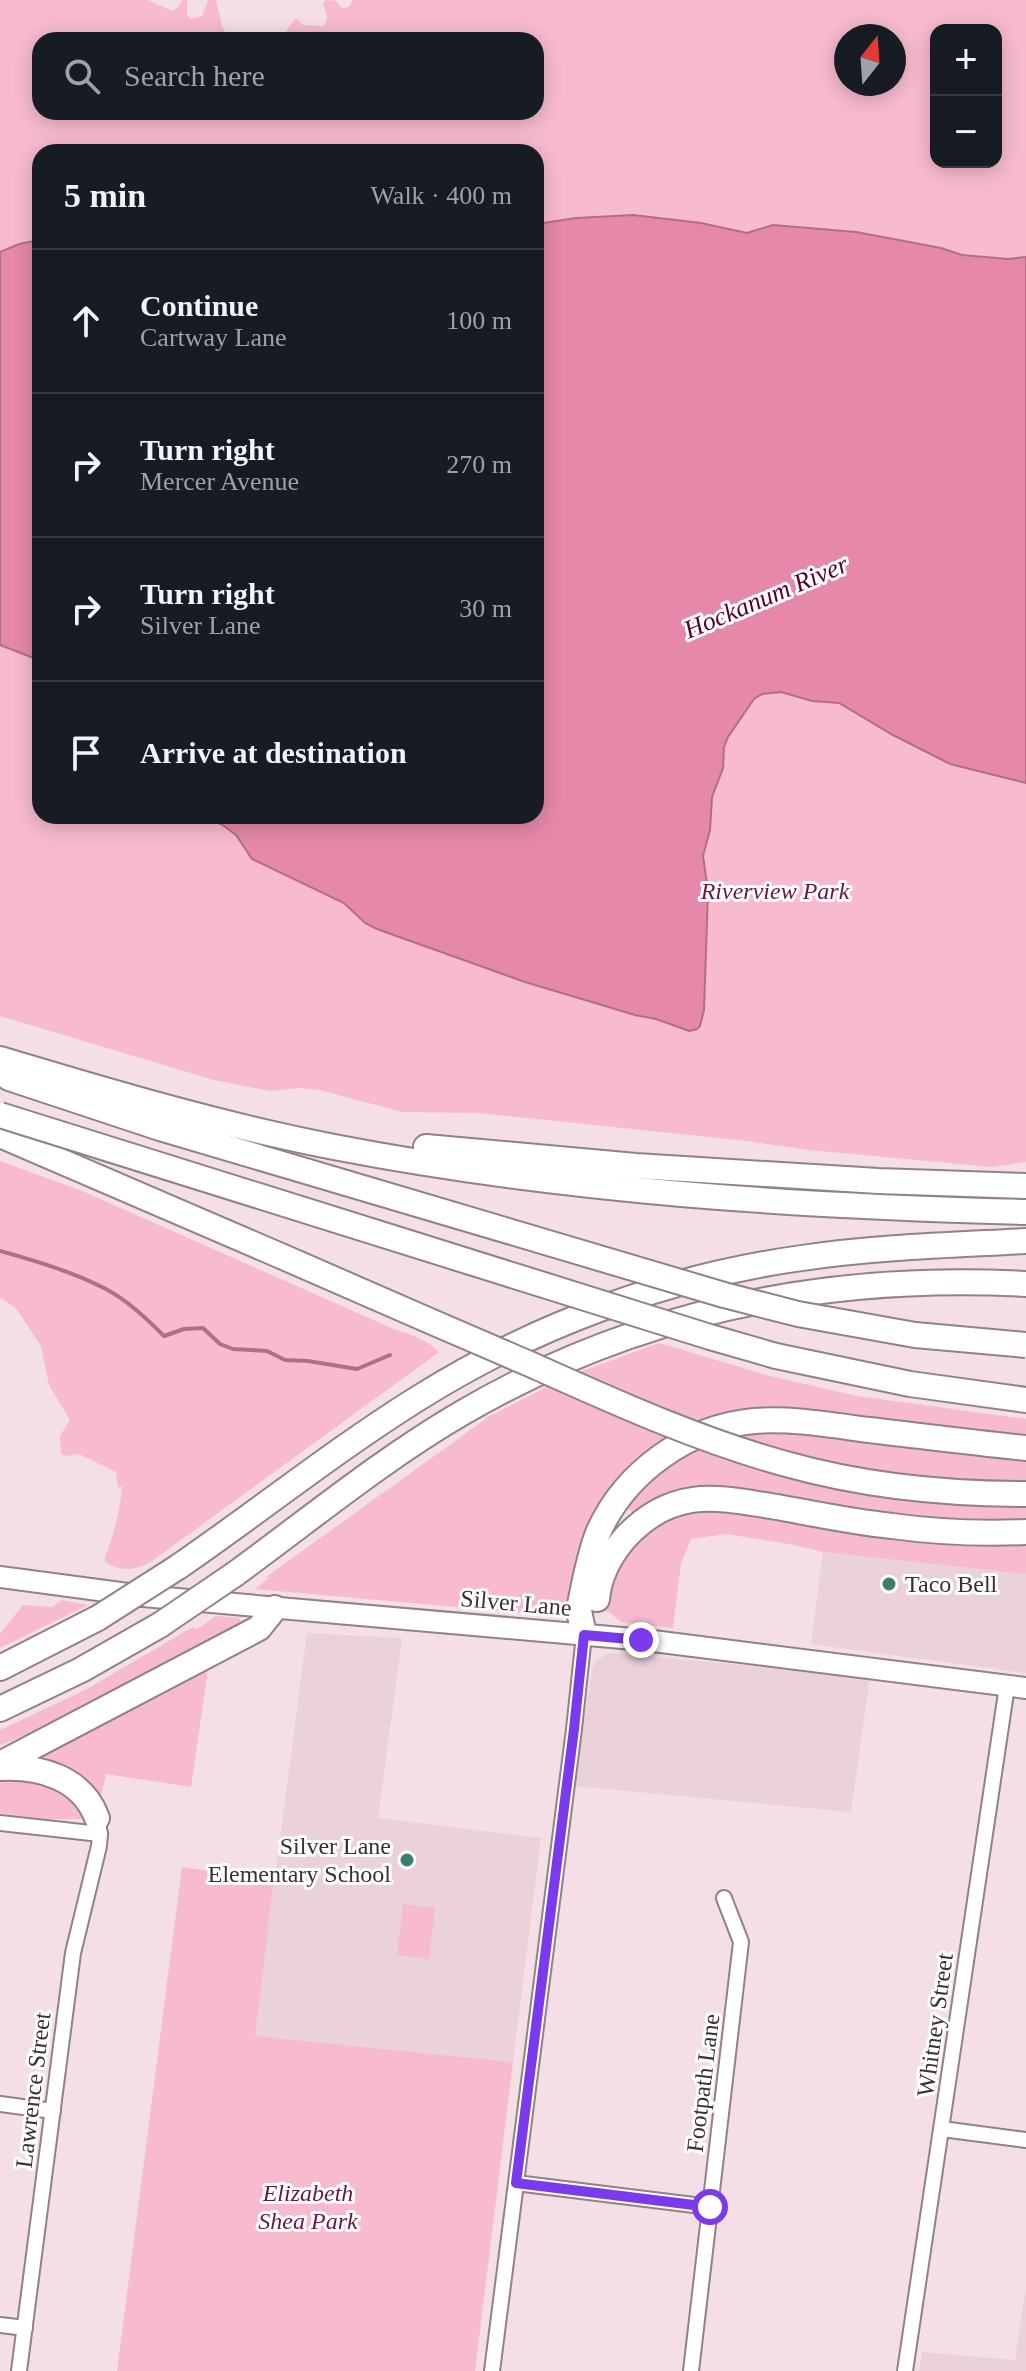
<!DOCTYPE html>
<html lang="en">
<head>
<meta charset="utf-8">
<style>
	body { margin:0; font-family:Georgia,serif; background:#242831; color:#f1f3f6 }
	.controls { position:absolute; right:24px; top:24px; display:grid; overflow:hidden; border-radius:16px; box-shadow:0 4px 20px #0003 }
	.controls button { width:72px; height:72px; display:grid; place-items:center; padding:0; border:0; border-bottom:2px solid #363941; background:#171b24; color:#f1f3f6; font:40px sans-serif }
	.compass { position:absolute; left:834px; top:24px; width:72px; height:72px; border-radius:50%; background:#171b24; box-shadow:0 4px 20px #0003; rotate:17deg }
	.stop { position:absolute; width:24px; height:24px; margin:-18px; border:6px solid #7c3aed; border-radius:50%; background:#fff }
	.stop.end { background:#7c3aed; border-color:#fff; box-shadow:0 2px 8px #0008 }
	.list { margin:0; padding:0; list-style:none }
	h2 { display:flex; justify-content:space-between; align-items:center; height:104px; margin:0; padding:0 32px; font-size:34px }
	h2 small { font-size:26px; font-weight:400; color:#9ea1a6 }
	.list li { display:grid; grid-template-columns:52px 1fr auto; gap:24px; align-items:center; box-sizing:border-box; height:144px; padding:0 32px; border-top:2px solid #363941 }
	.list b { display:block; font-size:30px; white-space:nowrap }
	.list p { margin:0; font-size:26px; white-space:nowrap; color:#9ea1a6 }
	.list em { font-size:26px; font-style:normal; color:#9ea1a6 }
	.icon { flex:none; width:44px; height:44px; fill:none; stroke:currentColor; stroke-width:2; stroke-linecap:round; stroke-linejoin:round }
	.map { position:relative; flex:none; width:1026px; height:2371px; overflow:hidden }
	.search { position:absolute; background:#171b24; box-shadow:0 4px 20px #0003; left:32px; top:32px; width:512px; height:88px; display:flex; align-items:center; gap:20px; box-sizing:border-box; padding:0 28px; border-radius:24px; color:#9ea1a6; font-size:30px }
	.panel { position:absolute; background:#171b24; box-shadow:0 4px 20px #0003; left:32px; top:144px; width:512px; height:680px; border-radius:24px }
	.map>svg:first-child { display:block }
	.built { fill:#ebd1d9 }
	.green { fill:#f7bace; fill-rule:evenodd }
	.water { fill:#e688aa; stroke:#b26e87; stroke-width:2 }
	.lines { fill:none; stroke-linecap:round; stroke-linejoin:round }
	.stream { stroke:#b26e87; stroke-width:4 }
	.street-casing { stroke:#928186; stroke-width:18 }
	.primary-casing { stroke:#928186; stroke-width:24 }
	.highway-casing { stroke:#928186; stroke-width:28 }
	.street { stroke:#fff; stroke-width:14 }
	.primary { stroke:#fff; stroke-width:20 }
	.highway { stroke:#fff; stroke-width:24 }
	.highway-bridge-casing { stroke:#928186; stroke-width:28; stroke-linecap:butt }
	.highway-bridge { stroke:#fff; stroke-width:24 }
	.route { stroke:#7c3aed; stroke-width:10 }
	.poi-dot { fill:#3c7e70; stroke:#fff; stroke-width:3 }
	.labels { text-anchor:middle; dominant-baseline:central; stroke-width:6; stroke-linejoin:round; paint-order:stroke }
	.park-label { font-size:24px; font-style:italic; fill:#6a173d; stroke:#fff }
	.poi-label { font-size:24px; fill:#393134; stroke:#fff; text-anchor:start }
	.street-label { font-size:24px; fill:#393134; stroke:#fff }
	.water-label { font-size:26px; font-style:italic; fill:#58012f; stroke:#fff }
</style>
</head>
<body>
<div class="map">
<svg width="1026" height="2371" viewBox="0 0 1026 2371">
	<rect width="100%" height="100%" fill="#f3dfe5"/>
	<!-- built -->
	<g class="built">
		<polygon points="823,1552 1026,1574 1026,1673 811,1644"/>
		<polygon points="307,1633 402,1638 378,1818 541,1838 513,2062 254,2036"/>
		<polygon points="609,1653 870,1676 851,1812 574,1786 592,1670 596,1661"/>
		<polygon points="1026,2287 1026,2371 919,2371 922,2352 1015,2360"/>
	</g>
	<!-- green -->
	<g class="green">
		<path d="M 0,0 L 148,0 L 172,11 L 178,7 L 182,0 L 187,0 L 187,14 L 191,19 L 202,16 L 208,0 L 216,0 L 222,25 L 229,40 L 40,40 L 40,112 L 536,112 L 536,40 L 279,40 L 296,18 L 303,25 L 324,26 L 327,18 L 323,3 L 327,0 L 336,1 L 342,8 L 349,7 L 353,0 L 1026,0 L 1026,1162 L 992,1167 L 809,1150 L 747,1141 L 478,1113 L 402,1112 L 320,1090 L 299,1088 L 270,1091 L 214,1080 L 0,1016 ZM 936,30 L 996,30 L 996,162 L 936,162 ZM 846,36 L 894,36 L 894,84 L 846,84 ZM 40,152 L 536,152 L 536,816 L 40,816 Z"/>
		<path d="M 0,1161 L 82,1191 L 396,1330 C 412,1335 428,1340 439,1352 L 152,1561 C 136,1571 121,1572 105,1562 L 105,1557 C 113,1539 121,1506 122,1486 L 118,1488 L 116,1472 L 79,1454 L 65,1456 L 61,1454 L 60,1436 L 70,1420 L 49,1385 L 41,1346 L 16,1308 L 0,1298 Z"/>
		<polygon points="659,1343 770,1376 857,1396 1026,1419 1026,1440 698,1426 574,1374"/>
		<polygon points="550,1385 675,1439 597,1514 578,1552 566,1609 561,1613 559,1611 548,1615 255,1589 269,1578 266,1577 490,1416"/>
		<polygon points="803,1431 1026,1459 1026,1486 969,1484 848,1469 731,1438 745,1432"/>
		<polygon points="697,1447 1026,1505 1026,1520 960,1522 862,1512 760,1491 761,1496 635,1513 625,1508 649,1477"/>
		<polygon points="691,1507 1026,1541 1026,1574 823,1552 795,1545 726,1534 691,1539 681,1563 673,1628 621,1622 609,1612 603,1610 604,1596 634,1537"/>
		<polygon points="62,1600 88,1605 0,1648 0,1634 23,1605 52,1607"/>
		<polygon points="216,1616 239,1618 241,1622 241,1632 84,1713 0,1745 0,1730 87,1689 191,1628 197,1629"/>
		<polygon points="208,1669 191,1787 106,1774 100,1800 37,1761 42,1754 91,1726"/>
		<polygon points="0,1777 26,1777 71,1791 85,1813 83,1819 43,1819 0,1813"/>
		<polygon points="182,1867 274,1880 255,2036 513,2062 475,2371 117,2371"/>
		<polygon points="403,1904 435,1908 429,1959 397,1955"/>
	</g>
	<!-- water -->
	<g class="water">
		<polygon points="633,215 701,223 747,233 773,225 856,232 941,248 962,255 1008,259 1026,257 1026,783 950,764 893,735 839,703 812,701 781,692 762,694 754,699 728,737 724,747 723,768 712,797 710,830 703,856 708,891 704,1010 700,1026 697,1029 689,1031 656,1019 635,1015 525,982 377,929 365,923 344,903 252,859 236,835 224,826 206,816 536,816 536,224 576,218"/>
		<polygon points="34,241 40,241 40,663 31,657 0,645 0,252 19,244"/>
	</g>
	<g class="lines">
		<!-- stream -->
		<path class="stream" d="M 0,1251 C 36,1261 73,1272 106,1289 C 128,1301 146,1318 164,1336 L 184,1329 L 203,1328 L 220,1344 L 233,1349 L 267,1351 L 285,1360 L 308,1361 L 357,1369 L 390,1355"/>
		<!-- street casing -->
		<g class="street-casing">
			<g id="street">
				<polyline points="0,1823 100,1834"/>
				<polyline points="0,2104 53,2111"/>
				<polyline points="942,2129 1026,2140"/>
				<polyline points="516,2183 710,2207"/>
				<polyline points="0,2325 25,2328"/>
				<polyline points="19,2371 73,1953 99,1846 100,1834 97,1818"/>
				<polyline points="492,2371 574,1729 584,1635"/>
				<polyline points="691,2371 741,1942 724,1898"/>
				<polyline points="905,2371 1007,1686"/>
			</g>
		</g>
		<!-- primary casing -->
		<g class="primary-casing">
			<polyline id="primary" points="0,1577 143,1596 645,1640 1026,1688"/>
		</g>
		<!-- highway casing -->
		<g class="highway-casing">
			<g id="highway">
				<path d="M 0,1059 C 110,1092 221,1125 334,1147 C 562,1191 794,1206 1026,1212"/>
				<polyline points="9,1078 160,1128 346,1183"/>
				<polyline points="0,1135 281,1256"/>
				<polyline points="426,1147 636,1166 878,1181 1026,1186"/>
				<polyline points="776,1356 910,1384 1026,1400"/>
				<path d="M 178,1567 C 258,1512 334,1451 417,1399 C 533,1326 665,1277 802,1258 C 876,1247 951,1245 1026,1241"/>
				<path d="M 235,1574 C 309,1520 383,1459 462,1413 C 637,1311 825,1273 1026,1284"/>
				<path d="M 597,1599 C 599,1576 609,1557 624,1539 C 642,1519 665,1504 692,1500 C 720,1496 749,1503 777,1507 C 815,1514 853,1522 892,1526 C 936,1532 981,1534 1026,1532"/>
				<path d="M 584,1635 L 579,1611 L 580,1604 C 585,1580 589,1556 598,1533 C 625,1472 688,1427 754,1421 C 792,1418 831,1425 869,1430 C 921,1436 974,1443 1026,1448"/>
				<polyline points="0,1668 98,1618"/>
				<polyline points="0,1709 81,1670 160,1625"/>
				<polyline points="0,1764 259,1628 275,1608"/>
				<path d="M 0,1768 C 39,1766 82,1777 97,1818"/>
			</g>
		</g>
		<!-- street -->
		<use href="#street" class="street"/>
		<!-- primary -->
		<use href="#primary" class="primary"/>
		<!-- highway -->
		<use href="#highway" class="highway"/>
		<!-- highway-bridge casing -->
		<g class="highway-bridge-casing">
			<g id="highway-bridge">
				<polyline points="0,1115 710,1337 776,1356"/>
				<polyline points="346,1183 724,1295 798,1314 915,1335 1026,1345"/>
				<path d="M 281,1256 C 365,1293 448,1329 532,1365 C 615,1402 698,1440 786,1464 C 864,1486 945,1494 1026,1494"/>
				<polyline points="98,1618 178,1567"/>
				<polyline points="160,1625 235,1574"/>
			</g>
		</g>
		<!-- highway-bridge -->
		<use href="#highway-bridge" class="highway-bridge"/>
	</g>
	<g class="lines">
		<!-- route -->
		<polyline class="route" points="641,1640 584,1635 574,1729 516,2183 710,2207"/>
	</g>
	<!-- markers -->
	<g class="poi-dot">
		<circle cx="889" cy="1584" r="8"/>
		<circle cx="407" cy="1860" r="8"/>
	</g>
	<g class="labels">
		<!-- park labels -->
		<g class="park-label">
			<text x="775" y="891">Riverview Park</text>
			<text x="308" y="2193">Elizabeth<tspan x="308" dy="28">Shea Park</tspan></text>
		</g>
		<!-- poi labels -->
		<g class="poi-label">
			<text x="905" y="1584">Taco Bell</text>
			<text x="391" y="1846" text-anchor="end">Silver Lane<tspan x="391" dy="28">Elementary School</tspan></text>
		</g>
		<!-- street labels -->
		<g class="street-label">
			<text transform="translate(516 1603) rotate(5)">Silver Lane</text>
			<text transform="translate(935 2025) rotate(-82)">Whitney Street</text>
			<text transform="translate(703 2083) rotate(-83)">Footpath Lane</text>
			<text transform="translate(33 2090) rotate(-83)">Lawrence Street</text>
		</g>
		<!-- water labels -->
		<g class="water-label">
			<text transform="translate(766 597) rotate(-23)">Hockanum River</text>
		</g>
	</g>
</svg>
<div class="controls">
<button>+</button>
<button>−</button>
</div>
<svg class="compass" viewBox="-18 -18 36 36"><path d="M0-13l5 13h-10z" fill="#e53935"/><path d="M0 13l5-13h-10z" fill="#9ea1a6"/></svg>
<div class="stop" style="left:710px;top:2207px"></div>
<div class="stop end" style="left:641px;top:1640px"></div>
<div class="search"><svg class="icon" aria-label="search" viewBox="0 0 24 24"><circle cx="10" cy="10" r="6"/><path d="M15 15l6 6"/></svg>Search here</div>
<section class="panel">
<h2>5 min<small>Walk · 400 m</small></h2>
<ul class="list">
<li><svg class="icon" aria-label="ahead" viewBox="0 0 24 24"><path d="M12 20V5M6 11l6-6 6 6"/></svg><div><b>Continue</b><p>Cartway Lane</p></div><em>100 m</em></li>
<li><svg class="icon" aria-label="right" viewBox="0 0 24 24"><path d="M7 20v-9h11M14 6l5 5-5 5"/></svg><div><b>Turn right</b><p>Mercer Avenue</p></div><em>270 m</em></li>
<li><svg class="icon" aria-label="right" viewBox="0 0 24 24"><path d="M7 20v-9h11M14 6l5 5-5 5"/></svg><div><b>Turn right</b><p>Silver Lane</p></div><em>30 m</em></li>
<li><svg class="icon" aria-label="arrive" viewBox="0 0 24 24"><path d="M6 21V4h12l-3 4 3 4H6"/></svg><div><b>Arrive at destination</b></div></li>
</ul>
</section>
</div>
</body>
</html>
